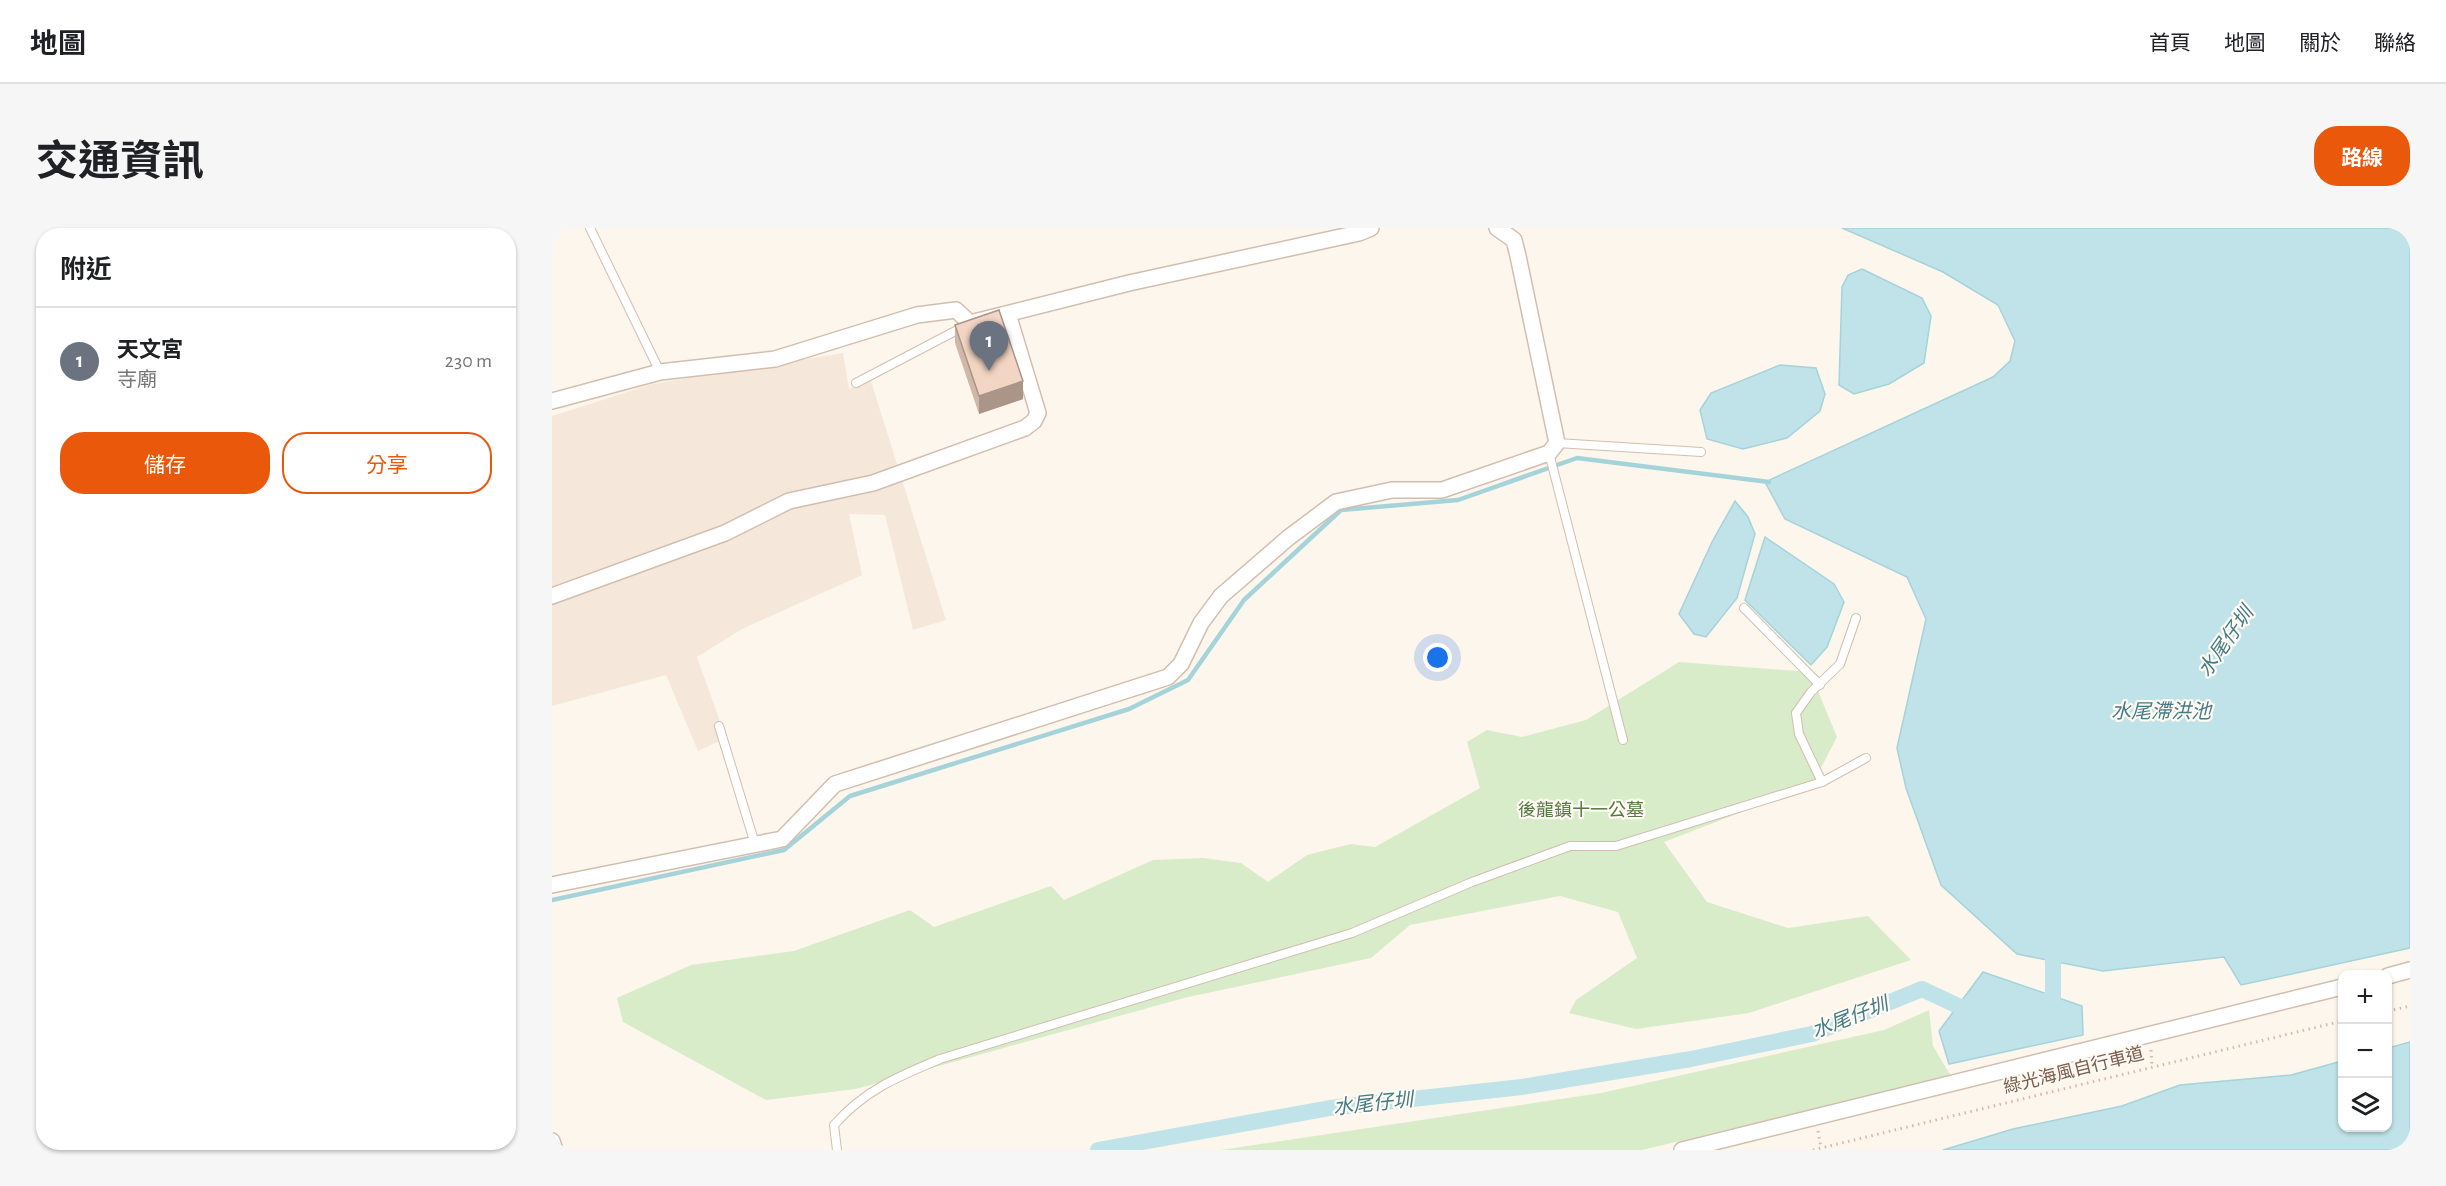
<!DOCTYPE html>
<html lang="zh-TW">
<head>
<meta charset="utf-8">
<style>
	body { margin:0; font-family:"Alegreya Sans","Noto Sans TC",sans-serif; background:#f6f6f6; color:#202124 }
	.controls { position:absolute; right:18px; bottom:18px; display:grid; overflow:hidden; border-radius:12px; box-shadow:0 2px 4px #0004 }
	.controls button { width:54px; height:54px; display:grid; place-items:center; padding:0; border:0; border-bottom:2px solid #e0e0e0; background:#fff; color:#202124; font:30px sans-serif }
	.you { position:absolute; left:886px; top:430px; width:21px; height:21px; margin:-15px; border:4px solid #fff; border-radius:50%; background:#1a73e8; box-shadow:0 0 0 9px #1a73e833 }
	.badge { display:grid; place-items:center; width:39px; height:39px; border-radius:50%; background:#ea580c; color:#fff; font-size:20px; font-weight:700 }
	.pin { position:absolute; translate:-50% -50px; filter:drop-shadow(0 2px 3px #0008) }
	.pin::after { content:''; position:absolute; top:32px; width:21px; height:18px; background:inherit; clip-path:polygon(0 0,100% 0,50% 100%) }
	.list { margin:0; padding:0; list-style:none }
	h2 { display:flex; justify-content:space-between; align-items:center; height:78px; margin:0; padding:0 24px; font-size:26px }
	h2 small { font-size:20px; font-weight:400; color:#757577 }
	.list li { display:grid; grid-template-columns:39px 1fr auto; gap:18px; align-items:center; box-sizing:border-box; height:108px; padding:0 24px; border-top:2px solid #e0e0e0 }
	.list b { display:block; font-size:22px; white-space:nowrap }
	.list p { margin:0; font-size:20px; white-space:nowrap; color:#757577 }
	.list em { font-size:20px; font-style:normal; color:#757577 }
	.actions { display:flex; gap:12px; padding:18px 24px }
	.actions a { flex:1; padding:14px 0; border:2px solid #ea580c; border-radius:24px; text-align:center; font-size:21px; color:#ea580c }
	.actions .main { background:#ea580c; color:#fff }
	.icon { flex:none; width:33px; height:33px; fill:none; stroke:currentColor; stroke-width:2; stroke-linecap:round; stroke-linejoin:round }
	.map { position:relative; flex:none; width:1858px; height:922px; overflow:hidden; border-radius:24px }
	header { display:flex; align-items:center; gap:36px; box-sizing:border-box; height:84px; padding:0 30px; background:#fff; border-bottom:2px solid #e0e0e0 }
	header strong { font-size:28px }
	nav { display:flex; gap:33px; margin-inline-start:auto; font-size:21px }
	.intro { display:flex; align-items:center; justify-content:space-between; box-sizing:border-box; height:144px; padding:0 36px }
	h1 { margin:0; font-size:42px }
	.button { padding:15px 27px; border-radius:24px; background:#ea580c; color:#fff; font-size:21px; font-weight:700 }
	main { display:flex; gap:36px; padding:0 36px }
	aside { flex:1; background:#fff; border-radius:24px; box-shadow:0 2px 4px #0004 }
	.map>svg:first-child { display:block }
	.residential { fill:#f5e8da }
	.green { fill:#d8ecc9 }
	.water { fill:#bfe3e8; stroke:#a5d3da; stroke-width:1.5 }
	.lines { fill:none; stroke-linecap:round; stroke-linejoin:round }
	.stream { stroke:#a5d3da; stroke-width:4.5 }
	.canal { stroke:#bfe3e8; stroke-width:16 }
	.service-casing { stroke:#d1beb0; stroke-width:10 }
	.minor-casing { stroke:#d1beb0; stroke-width:18 }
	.path { stroke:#d9b8a5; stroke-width:3; stroke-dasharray:1.5 4.5; stroke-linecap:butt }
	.service { stroke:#fff; stroke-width:8 }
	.minor { stroke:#fff; stroke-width:15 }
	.wall { fill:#d1b7a8 }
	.shaded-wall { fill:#aa9588 }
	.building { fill:#f3d5c3; stroke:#aa9588; stroke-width:1.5 }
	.labels { text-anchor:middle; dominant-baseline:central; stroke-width:4.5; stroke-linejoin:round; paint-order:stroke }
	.park-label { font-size:18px; fill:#537a41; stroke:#fffaf3 }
	.street-label { font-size:18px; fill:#7a5c4d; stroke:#fffaf3 }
	.water-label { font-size:20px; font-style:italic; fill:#437c86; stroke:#fffaf3 }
</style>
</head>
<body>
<header>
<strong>地圖</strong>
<nav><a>首頁</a><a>地圖</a><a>關於</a><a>聯絡</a></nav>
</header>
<div class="intro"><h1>交通資訊</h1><a class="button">路線</a></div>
<main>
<aside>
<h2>附近<small></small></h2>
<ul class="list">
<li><span class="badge" style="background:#6b7280">1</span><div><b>天文宮</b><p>寺廟</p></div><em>230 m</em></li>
</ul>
<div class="actions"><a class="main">儲存</a><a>分享</a></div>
</aside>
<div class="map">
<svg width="1858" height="922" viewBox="0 0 1858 922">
	<rect width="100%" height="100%" fill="#fdf6ec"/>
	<!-- residential -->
	<polygon class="residential" points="291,125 297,161 318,150 394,392 361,402 333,287 297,286 310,347 190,401 145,429 174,510 146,523 114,447 0,478 0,188 100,156"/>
	<!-- green -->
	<g class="green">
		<polygon points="1127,434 1258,444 1285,509 1260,557 1112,614 1155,674 1236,700 1316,688 1359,732 1197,785 1084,801 1017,785 1024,772 1085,730 1066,684 1008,668 858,697 819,730 632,770 304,861 214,872 71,794 65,770 139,737 242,723 358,682 382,699 499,658 512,672 601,632 651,630 689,635 716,654 755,627 799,616 823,619 928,560 915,514 935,502 970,509 1034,492"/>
		<polygon points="1377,782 1381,818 1399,848 1090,922 669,922 1049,865 1332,802"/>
	</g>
	<!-- water -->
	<g class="water">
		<polygon points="1290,0 1858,0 1858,720 1689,757 1672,729 1551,743 1465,726 1389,657 1354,560 1345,520 1374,391 1355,349 1233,291 1213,254 1441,149 1458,133 1463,113 1446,77 1391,44"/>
		<polygon points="1310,41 1370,70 1379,88 1372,135 1337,156 1302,166 1287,157 1290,59 1296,47"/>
		<polygon points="1228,137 1264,140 1273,166 1268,183 1235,210 1191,221 1155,211 1148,182 1159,165"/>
		<polygon points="1183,273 1196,289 1203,306 1185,370 1154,409 1142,406 1127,386 1160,314"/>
		<polygon points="1213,309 1282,356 1292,374 1275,419 1259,437 1193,372"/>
		<polygon points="1431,744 1530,778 1531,807 1397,836 1387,803"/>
		<polygon points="1858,814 1858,922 1391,922 1461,901 1570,878 1628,857 1739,847 1790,833 1790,900 1836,900 1836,820"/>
	</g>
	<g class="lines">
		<!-- stream -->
		<polyline class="stream" points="0,672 232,622 298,568 577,481 636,452 692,372 789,282 906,272 1025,230 1217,254"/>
		<!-- canal -->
		<g class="canal">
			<polyline points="1483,782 1501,768 1501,712"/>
			<polyline points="546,922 778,880 970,859 1139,831 1260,806 1370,761 1406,778 1428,783"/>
		</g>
		<!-- service casing -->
		<g class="service-casing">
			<g id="service">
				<polyline points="38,0 108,144"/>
				<polyline points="304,155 411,99"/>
				<polyline points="1005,215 1149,224"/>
				<polyline points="997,225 1071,512"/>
				<polyline points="1192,380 1268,457"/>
				<polyline points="167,498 203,616"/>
				<polyline points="1270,554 1247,506 1244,485 1259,464 1288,436 1304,390"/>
				<path d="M 285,922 L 282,897 C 313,862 345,849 388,831 L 800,705 L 920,654 L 1018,618 L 1064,618 L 1270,554 L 1314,530"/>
			</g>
		</g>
		<!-- minor casing -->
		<g class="minor-casing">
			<g id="minor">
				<polyline points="0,173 108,144 223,131 365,87 404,82 418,95 577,55 807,5 819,0"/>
				<polyline points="0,368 173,305 237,273 321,255 473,200 482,193 486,185 456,86"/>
				<polyline points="0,657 230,611 283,556 616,449 629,436 649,395 669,368 736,310 784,274 840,262 890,262 997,225 1005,215 966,28 962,12 945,0"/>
				<polyline points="1836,748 1858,742"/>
				<polyline points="0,913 3,922"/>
				<polyline points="1130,922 1790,759"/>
			</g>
		</g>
		<!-- path -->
		<g class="path">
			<polyline points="1836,783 1858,778"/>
			<polyline points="1599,822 1600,838"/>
			<polyline points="1266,903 1269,920"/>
			<polyline points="1261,922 1790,793"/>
		</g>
		<!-- service -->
		<use href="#service" class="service"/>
		<!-- minor -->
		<use href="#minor" class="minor"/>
	</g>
	<!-- wall -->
	<polygon class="wall" points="403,97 471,171 427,186 403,115"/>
	<!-- shaded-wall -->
	<polygon class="shaded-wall" points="471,153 471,171 427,186 427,168"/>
	<!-- building -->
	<polygon class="building" points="447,82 471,153 427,168 403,97"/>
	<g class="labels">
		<!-- park labels -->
		<g class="park-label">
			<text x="1029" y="583">後龍鎮十一公墓</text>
		</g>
		<!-- street labels -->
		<g class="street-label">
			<text transform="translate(1522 843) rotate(-14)">綠光海風自行車道</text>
		</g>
		<!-- water labels -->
		<g class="water-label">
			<text transform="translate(1674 414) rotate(-55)">水尾仔圳</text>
			<text x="1609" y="484">水尾滯洪池</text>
			<text transform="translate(1298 790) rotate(-21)">水尾仔圳</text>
			<text transform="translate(821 876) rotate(-6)">水尾仔圳</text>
		</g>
	</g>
</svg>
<div class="controls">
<button>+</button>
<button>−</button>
<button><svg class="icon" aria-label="layers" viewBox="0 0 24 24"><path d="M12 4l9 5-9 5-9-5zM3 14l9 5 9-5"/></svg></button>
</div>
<div class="you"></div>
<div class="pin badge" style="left:437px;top:143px;background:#6b7280">1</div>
</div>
</main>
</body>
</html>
